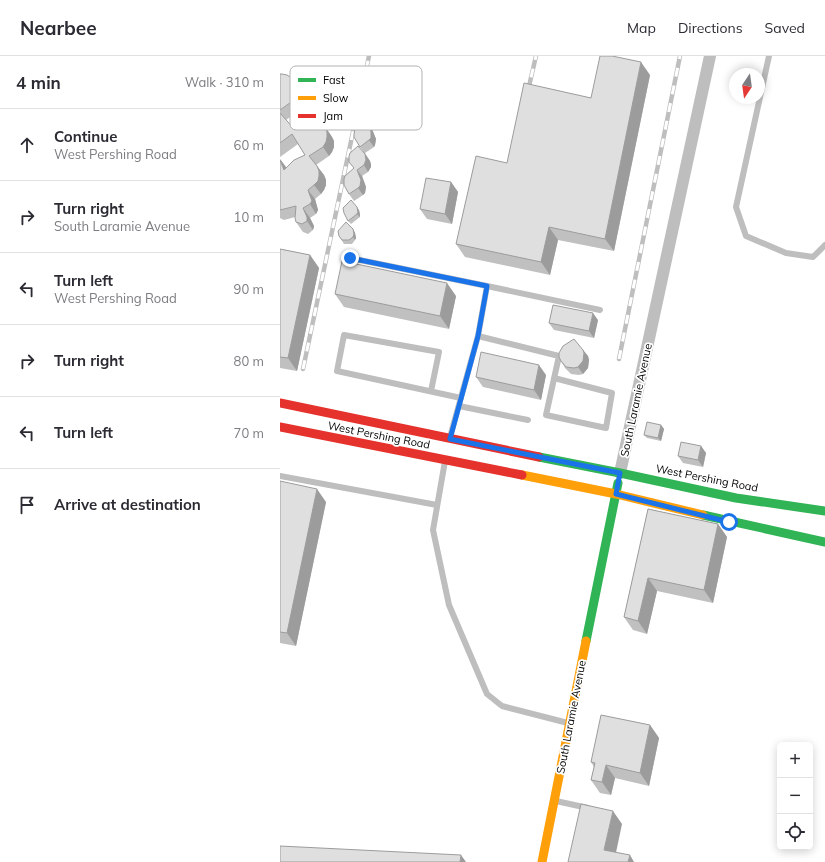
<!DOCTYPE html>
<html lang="en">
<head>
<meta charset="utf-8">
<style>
	body { margin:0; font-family:Mulish,sans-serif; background:#f2f2f3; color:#2b2b33 }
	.controls { position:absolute; right:12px; bottom:12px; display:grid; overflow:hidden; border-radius:6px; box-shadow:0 2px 10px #0003 }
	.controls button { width:36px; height:36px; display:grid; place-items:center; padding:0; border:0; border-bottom:1px solid #e1e1e2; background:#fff; color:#2b2b33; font:20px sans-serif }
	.compass { position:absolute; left:449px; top:12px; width:36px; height:36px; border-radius:50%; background:#fff; box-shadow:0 2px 10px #0003; rotate:193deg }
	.stop { position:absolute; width:12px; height:12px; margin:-9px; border:3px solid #1a73e8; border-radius:50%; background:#fff }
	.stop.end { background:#1a73e8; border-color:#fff; box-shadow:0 1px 4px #0008 }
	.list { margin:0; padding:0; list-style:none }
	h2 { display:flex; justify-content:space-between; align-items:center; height:52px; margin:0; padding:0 16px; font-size:17px }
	h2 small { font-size:13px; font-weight:400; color:#7c7c81 }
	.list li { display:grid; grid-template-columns:26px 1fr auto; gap:12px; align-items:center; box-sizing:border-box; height:72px; padding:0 16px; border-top:1px solid #e1e1e2 }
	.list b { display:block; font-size:15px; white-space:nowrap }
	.list p { margin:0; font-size:13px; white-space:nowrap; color:#7c7c81 }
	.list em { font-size:13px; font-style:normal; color:#7c7c81 }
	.icon { flex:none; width:22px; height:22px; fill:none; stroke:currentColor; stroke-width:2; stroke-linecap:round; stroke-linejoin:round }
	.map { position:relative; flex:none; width:545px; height:806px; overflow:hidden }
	header { display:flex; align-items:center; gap:24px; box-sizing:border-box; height:56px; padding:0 20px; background:#fff; border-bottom:1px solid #e1e1e2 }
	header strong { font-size:19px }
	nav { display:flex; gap:22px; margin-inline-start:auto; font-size:14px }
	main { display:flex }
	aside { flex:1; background:#fff }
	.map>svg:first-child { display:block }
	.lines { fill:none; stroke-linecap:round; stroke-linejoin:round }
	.lane { stroke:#bebebe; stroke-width:6 }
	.street { stroke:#bebebe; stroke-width:12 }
	.fast { stroke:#30b455; stroke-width:9 }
	.slow { stroke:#ff9f0a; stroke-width:9 }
	.jam { stroke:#e5322d; stroke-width:9 }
	.rail-casing { stroke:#bebebe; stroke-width:4.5 }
	.rail { stroke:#fff; stroke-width:3; stroke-dasharray:9; stroke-linecap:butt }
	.wall { fill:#c0c0c0; fill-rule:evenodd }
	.shaded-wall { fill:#9c9c9c }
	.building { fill:#dfdfdf; stroke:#9c9c9c }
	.route { stroke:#1a73e8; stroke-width:5 }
	.labels { text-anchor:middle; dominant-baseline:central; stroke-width:3.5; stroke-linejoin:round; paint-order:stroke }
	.street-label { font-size:11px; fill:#000; stroke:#fff }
	.key { fill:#fff; stroke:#b2b2b2; stroke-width:1 }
	.key-label { font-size:11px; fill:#000 }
</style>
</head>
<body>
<header>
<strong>Nearbee</strong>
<nav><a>Map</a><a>Directions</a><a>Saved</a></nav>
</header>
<main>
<aside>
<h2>4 min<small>Walk · 310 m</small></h2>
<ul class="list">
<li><svg class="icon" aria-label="ahead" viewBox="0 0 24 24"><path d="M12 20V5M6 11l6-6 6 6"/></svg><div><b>Continue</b><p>West Pershing Road</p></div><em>60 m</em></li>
<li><svg class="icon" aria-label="right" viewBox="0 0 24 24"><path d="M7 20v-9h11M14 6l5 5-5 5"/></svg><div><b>Turn right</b><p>South Laramie Avenue</p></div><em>10 m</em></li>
<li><svg class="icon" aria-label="left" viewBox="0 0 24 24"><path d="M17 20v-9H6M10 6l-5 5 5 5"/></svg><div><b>Turn left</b><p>West Pershing Road</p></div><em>90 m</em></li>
<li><svg class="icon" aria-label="right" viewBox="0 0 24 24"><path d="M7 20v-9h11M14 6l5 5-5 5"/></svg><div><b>Turn right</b></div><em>80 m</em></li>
<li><svg class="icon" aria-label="left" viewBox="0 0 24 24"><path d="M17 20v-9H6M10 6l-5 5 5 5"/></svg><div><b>Turn left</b></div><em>70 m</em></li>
<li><svg class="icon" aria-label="arrive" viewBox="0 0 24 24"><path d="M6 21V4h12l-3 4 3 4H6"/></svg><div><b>Arrive at destination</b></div></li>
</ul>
</aside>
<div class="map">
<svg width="545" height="806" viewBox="0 0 545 806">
	<rect width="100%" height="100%" fill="#fff"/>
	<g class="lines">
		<!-- lane -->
		<g class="lane">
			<polyline points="489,0 456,151 466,180 506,197 533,201 545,189"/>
			<polyline points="70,202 207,230 198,280"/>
			<polyline points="207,230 320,254"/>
			<polyline points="151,335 159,296 64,279 57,315 181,342"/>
			<polyline points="179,350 248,364"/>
			<polyline points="170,381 198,280 279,300 266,359 326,372 332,337 274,322"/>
			<polyline points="165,405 153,474 169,549 207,638 222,650 288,667"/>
			<polyline points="0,420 157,449"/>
			<polyline points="276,745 308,752"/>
		</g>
		<!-- street -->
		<polyline class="street" points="340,417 430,0"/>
		<!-- fast -->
		<g class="fast">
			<polyline points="259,401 340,417 456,442 545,455"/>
			<polyline points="423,459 545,486"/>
			<polyline points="306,585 338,427"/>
		</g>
		<!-- slow -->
		<g class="slow">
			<polyline points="242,419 336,438 423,459"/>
			<polyline points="262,806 306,585"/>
		</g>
		<!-- jam -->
		<g class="jam">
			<polyline points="0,347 259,401"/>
			<polyline points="0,371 242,419"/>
		</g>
		<!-- rail casing -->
		<g class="rail-casing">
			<g id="rail">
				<polyline points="247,39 256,0"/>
				<polyline points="339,303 400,0"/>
				<polyline points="23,313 89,0"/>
			</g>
		</g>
		<!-- rail -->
		<use href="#rail" class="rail"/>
	</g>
	<!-- wall -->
	<g class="wall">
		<path d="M 0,18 L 23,35 L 54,32 L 60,42 L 62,47 L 62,52 L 61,57 L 58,61 L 45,70 L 52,81 L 54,85 L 54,91 L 52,96 L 49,100 L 36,109 L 44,119 L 46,124 L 46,129 L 44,134 L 41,138 L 35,143 L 38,154 L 36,158 L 30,162 L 34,170 L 33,174 L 28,178 L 23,176 L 16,166 L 15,161 L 4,164 L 0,162 L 0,103 L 6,112 L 25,99 L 18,88 L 0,101 ZM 27,49 L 34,60 L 15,74 L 6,64 Z"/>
		<polygon points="370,19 334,195 278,184 270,219 185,201 176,188 227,107 311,42"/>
		<polygon points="98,55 101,60 100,66 92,73 96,83 95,89 94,91 85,97 90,105 91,111 88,116 82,120 86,131 85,137 83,139 74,145 69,138 74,112 83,95 80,91 74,78"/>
		<polygon points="171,126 178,136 172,168 147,163 140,153"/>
		<polygon points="79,154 80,159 80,161 71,168 68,165"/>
		<polygon points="73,173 75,177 76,182 75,184 72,188 64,188 59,180"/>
		<polygon points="0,193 30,199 39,212 17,315 0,312"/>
		<polygon points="55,238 176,240 169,273 64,251"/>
		<polygon points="318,264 314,282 274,274 269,267"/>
		<polygon points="303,294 308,300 309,304 308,312 303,318 299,319 291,318 285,312 281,305"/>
		<polygon points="266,319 261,344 203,331 196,321"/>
		<polygon points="381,369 384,373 381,385 367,382 364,379"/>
		<polygon points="421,390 426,397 423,411 403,407 398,400"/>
		<polygon points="0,425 46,446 16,590 0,587"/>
		<polygon points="368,453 438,468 447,481 433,547 377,535 367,578 353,574 344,561"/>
		<polygon points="370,669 379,682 369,730 335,722 331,739 320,737 311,724 314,711 311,706"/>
	</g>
	<!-- shaded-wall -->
	<g class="shaded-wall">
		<polygon points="361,6 370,19 334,195 325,183"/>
		<polygon points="54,32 60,42 62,47 62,52 61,57 58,61 51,52"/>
		<polygon points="93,49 101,60 100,66 96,59"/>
		<polygon points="88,66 92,73 96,83 95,89 94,91 89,84"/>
		<polygon points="45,71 52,81 54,85 54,91 52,96 49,100 43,91"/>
		<polygon points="85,98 90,105 91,108 91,111 88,116 84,109"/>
		<polygon points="0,103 6,111 11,124 4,114"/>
		<polygon points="37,110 44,119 46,124 46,129 44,134 41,138 34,129"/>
		<polygon points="77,114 82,120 86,131 85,137 83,139 78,132"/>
		<polygon points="171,126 178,136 172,168 165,158"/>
		<polygon points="28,134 35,143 38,154 36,158 30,148"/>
		<polygon points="77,151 79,154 80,159 80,161 77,158"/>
		<polygon points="23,152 30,162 34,170 33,174 27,165"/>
		<polygon points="269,171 278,184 270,219 261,206"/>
		<polygon points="73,173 75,177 76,182 75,184 73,181"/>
		<polygon points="30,199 39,212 17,315 8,302"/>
		<polygon points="167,227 176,240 169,273 160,260"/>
		<polygon points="313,257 318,264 314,282 309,275"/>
		<polygon points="303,294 308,300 309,304 308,312 303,318 298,311"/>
		<polygon points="259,309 266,319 261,344 254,334"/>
		<polygon points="381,369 384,373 381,385 378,382"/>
		<polygon points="421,390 426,397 423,411 418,404"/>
		<polygon points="37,433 46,446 16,590 7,577"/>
		<polygon points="438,468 447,481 433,547 424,534"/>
		<polygon points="368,522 377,535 367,578 358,565"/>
		<polygon points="370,669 379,682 369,730 360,717"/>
		<polygon points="326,709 335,722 331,739 322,726"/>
		<polygon points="333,755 342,768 334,806 324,794"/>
		<polygon points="181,799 186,806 180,806"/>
		<polygon points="350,799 354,806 348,806"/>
	</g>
	<!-- building -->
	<g class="building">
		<polygon points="320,0 332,0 361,6 325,183 269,171 261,206 176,188 196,100 227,107 244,27 311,42"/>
		<polygon points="0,18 2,18 7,19 12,22 23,35 31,27 35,25 41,24 46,25 51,28 54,32 56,37 56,42 54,48 51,52 37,61 45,71 47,76 47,81 46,86 43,91 29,100 37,110 39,115 39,120 38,125 34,129 28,134 32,145 30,148 23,152 27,161 27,165 22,168 16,166 15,162 16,150 0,154 0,104 4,114 14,104 25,99 12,78 0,87 0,57 15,74 22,66 34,60 21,39 0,54"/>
		<polygon points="88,46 93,49 96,54 96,59 88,66 91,76 91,82 89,84 80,91 74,81 74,78 75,73 84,65 79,56 80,50 82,48"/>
		<polygon points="78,90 85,98 86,104 84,109 77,114 81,124 80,130 78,132 69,138 64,129 64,123 65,120 74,112 69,106 69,100 70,97"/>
		<polygon points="146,122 171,126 165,158 140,153"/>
		<polygon points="71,144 77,151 78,156 77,158 68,165 64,157 63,152"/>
		<polygon points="66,166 73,173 74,178 73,181 69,184 62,184 59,180 58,175"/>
		<polygon points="0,193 30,199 8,302 0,301"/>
		<polygon points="62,205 167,227 160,260 55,238"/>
		<polygon points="273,249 313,257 309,275 269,267"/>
		<polygon points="294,283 303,294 304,297 303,305 298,311 294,312 286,311 281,305 279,301 279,297 283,290"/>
		<polygon points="201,296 259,309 254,334 196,321"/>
		<polygon points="367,366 381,369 378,382 364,379"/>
		<polygon points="401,386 421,390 418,404 398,400"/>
		<polygon points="0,425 37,433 7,577 0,576"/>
		<polygon points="368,453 438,468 424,534 368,522 358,565 344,561"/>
		<polygon points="321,659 370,669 360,717 326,709 322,726 311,724 315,707 311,706"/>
		<polygon points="301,748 333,755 324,794 350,799 348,806 288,806"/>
		<polygon points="0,790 181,799 180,806 0,806"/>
	</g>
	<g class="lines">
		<!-- route -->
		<polyline class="route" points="70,202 207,230 198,280 170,383 340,417 336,438 449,466"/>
	</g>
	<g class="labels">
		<!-- street labels -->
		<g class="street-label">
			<text transform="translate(356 344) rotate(-78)">South Laramie Avenue</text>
			<text transform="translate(99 379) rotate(11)">West Pershing Road</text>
			<text transform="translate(427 422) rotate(11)">West Pershing Road</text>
			<text transform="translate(291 661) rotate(-79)">South Laramie Avenue</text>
		</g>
	</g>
	<!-- legend -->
	<rect x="10" y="10" width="132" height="64" rx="6" class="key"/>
	<rect x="18" y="22" width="18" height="4" fill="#30b455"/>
	<rect x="18" y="40" width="18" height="4" fill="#ff9f0a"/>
	<rect x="18" y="58" width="18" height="4" fill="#e5322d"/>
	<g class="key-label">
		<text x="43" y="28">Fast</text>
		<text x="43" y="46">Slow</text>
		<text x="43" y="64">Jam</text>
	</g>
</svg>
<div class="controls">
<button>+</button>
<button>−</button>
<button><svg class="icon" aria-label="locate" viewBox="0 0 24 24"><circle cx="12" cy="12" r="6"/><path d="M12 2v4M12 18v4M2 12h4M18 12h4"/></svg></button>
</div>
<svg class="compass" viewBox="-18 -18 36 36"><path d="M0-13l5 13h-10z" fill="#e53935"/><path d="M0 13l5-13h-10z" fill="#7c7c81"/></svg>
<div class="stop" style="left:449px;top:466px"></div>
<div class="stop end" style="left:70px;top:202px"></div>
</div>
</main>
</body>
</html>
